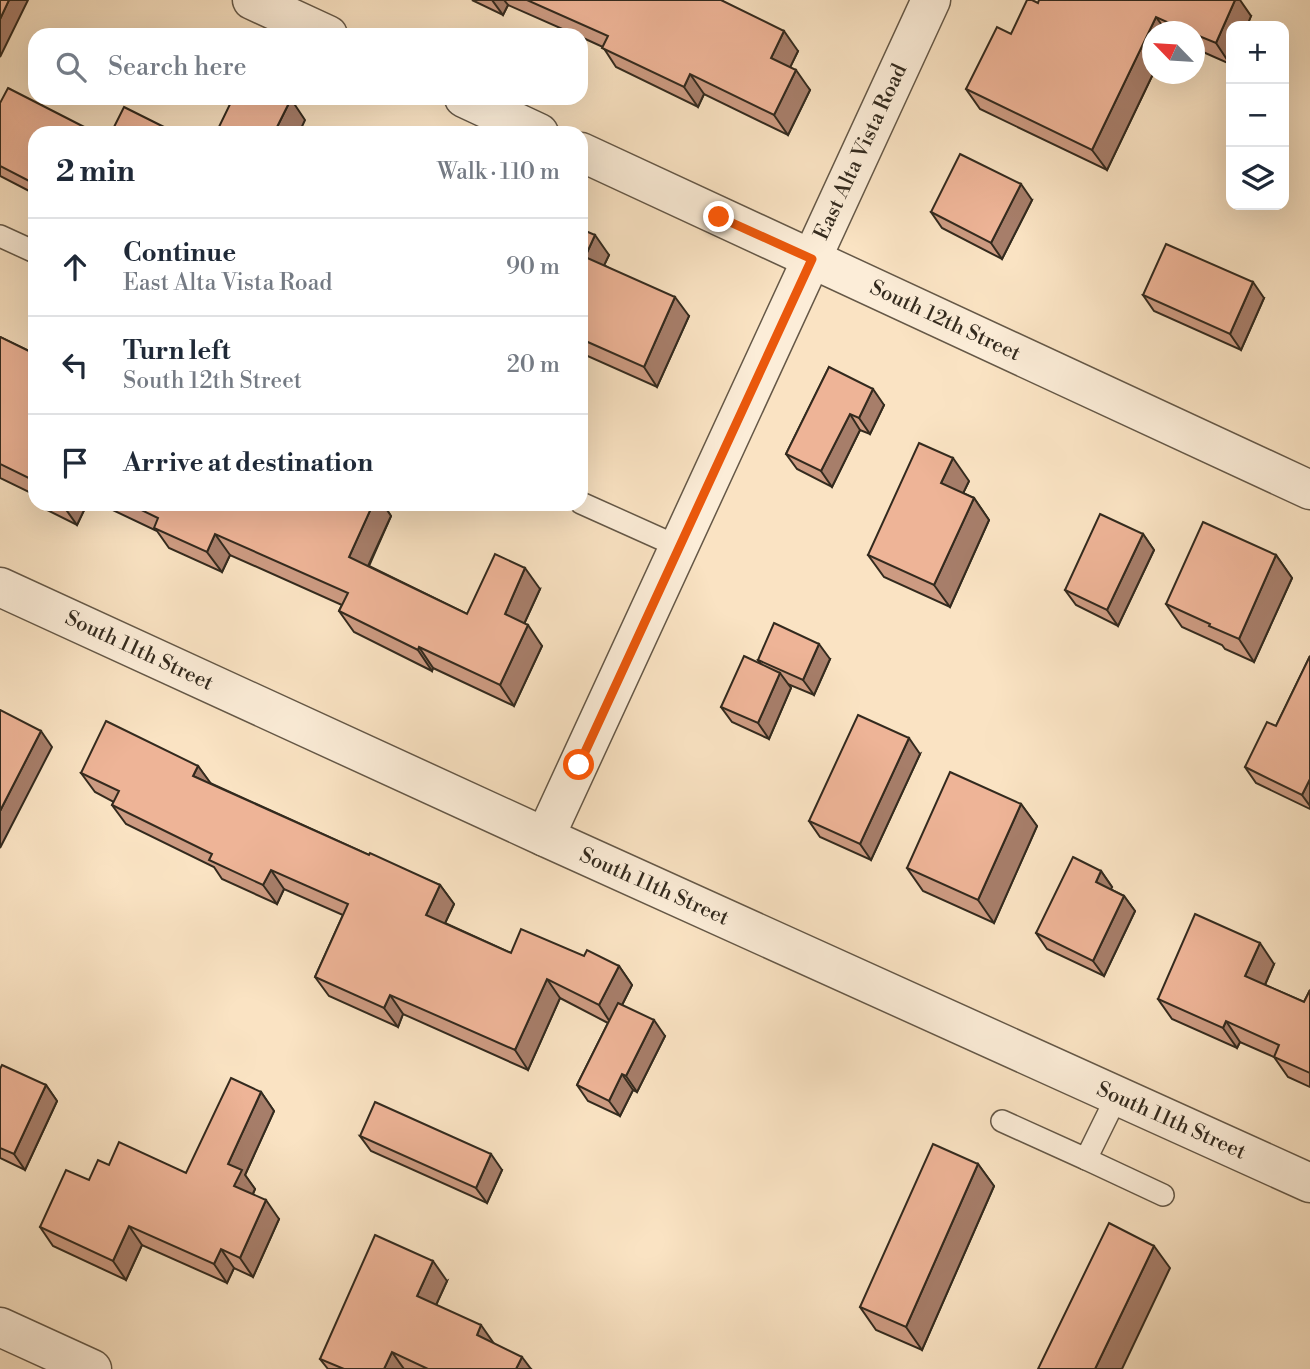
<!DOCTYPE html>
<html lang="en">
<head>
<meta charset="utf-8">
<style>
	body { margin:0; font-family:"Libre Bodoni",serif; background:#f2f2f3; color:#1f2937 }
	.controls { position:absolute; right:21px; top:21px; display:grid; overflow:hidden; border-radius:14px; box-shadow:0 7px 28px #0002 }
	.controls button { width:63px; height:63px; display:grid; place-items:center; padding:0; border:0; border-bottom:2px solid #e0e1e3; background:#fff; color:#1f2937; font:35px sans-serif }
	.compass { position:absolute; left:1142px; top:21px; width:63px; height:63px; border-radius:50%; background:#fff; box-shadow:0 7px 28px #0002; rotate:295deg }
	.stop { position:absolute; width:21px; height:21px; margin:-16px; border:5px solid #ea580c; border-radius:50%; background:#fff }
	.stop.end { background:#ea580c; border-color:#fff; box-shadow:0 2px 7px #0008 }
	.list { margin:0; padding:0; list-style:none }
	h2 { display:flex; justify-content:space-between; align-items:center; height:91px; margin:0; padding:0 28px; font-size:30px }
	h2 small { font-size:23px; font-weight:400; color:#747a83 }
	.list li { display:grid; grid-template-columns:46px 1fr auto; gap:21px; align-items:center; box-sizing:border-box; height:98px; padding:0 28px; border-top:2px solid #e0e1e3 }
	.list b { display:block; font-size:26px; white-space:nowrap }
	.list p { margin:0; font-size:23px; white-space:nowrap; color:#747a83 }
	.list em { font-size:23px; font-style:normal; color:#747a83 }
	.icon { flex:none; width:38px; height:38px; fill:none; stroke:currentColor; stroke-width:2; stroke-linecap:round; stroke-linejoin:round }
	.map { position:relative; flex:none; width:1310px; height:1369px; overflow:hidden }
	.search { position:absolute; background:#fff; box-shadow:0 7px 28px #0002; left:28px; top:28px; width:560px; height:77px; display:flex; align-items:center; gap:18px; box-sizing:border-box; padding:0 24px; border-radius:21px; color:#747a83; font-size:26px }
	.panel { position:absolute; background:#fff; box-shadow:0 7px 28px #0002; left:28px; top:126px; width:560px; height:385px; border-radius:21px }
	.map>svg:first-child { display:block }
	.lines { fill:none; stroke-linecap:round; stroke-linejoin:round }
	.lane-casing { stroke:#655847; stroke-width:24 }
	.street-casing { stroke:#655847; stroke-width:41 }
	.lane { stroke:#fcedd8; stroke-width:21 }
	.street { stroke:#fcedd8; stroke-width:38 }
	.wall { fill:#cd9b82; stroke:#332a1e; stroke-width:2 }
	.shaded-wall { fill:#a77e6a; stroke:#332a1e; stroke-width:2 }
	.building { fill:#eeb497; stroke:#332a1e; stroke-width:2 }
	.route { stroke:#ea580c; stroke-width:9 }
	.labels { text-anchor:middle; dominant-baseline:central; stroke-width:6; stroke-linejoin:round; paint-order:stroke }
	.street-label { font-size:21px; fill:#332a1e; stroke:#fcedd8 }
</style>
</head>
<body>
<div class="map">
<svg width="1310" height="1369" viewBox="0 0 1310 1369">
	<rect width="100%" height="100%" fill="#fae3c3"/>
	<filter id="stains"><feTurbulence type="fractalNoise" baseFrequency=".00286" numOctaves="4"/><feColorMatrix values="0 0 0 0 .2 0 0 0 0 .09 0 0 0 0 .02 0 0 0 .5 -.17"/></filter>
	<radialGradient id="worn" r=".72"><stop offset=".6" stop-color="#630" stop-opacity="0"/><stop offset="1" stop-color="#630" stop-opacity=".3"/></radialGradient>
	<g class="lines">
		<!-- lane casing -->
		<g class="lane-casing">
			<g id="lane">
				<polyline points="0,236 35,252"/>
				<polyline points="581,503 679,547"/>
				<polyline points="1002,1121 1086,1159 1117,1096"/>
				<polyline points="1086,1159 1163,1195"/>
			</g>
		</g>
		<!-- street casing -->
		<g class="street-casing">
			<g id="street">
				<polyline points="252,0 328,35"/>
				<polyline points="464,98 539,133"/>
				<polyline points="581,152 1310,490"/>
				<polyline points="0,587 545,837 1310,1183"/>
				<polyline points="545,837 931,0"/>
				<polyline points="0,1327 92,1369"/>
			</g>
		</g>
		<!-- lane -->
		<use href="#lane" class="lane"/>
		<!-- street -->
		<use href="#street" class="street"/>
	</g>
	<!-- wall -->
	<g class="wall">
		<polygon points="472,0 721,0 798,51 790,67 810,90 788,135 704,94 698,107 616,67 603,47 581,37 581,35 576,35 508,5 503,15"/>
		<polygon points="1038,3 1251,16 1230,64 1194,48 1194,32 1152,32 1153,74 1107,170 980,109 966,89 1011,34"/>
		<polygon points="0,103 35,133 35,194 0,176"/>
		<polygon points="1032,200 1002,259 942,228 931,212"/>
		<polygon points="581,229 609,255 604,265 689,316 657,387 581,353 581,354"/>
		<polygon points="1143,295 1264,298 1241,350 1154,311"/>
		<polygon points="0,337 35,354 35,495 0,478"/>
		<polygon points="829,367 884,405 870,434 860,430 832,487 797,469 786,454"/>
		<polygon points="969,481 963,493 974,498 989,520 950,607 884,577 868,555"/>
		<polygon points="41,504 87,504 77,525 45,509"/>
		<polygon points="100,504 383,504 391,516 369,566 467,614 540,589 524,624 542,646 514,706 433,668 432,671 354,632 339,611 342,605 230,555 222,572 169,548 157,531"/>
		<polygon points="1143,534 1154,550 1118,626 1076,605 1065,590"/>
		<polygon points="1276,555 1292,578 1254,662 1225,649 1222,645 1182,627 1166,604"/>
		<polygon points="1310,656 1310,809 1256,783 1245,767 1276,726"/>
		<polygon points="830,659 814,695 788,684 791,688 769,739 732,722 721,707 760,663 758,660"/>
		<polygon points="920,754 871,860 820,837 809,821"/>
		<polygon points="198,766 210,783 369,855 440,885 454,904 445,923 511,953 584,956 619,966 632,985 622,1005 665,1036 637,1092 633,1090 620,1116 588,1101 577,1085 608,1023 560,998 528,1070 403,1014 398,1027 329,996 315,977 343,915 284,889 277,904 222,879 214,867 126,824 112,805 114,802 95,792 81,773"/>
		<polygon points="1021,804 1037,826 994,923 923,891 907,868"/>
		<polygon points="1101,871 1112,887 1110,889 1124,896 1135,911 1104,976 1047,949 1036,933"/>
		<polygon points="1274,964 1265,985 1304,1002 1310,990 1310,1087 1288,1077 1274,1057 1240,1042 1237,1048 1172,1019 1158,999"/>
		<polygon points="0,1069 46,1085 57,1101 25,1170 0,1158"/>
		<polygon points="261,1092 274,1111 245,1175 255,1189 253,1194 279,1219 253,1277 234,1268 227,1283 142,1245 126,1280 53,1246 40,1227 89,1180 109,1165 186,1173"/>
		<polygon points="360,1136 502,1170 487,1203 371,1151"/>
		<polygon points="978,1164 994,1186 922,1350 876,1330 860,1307"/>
		<polygon points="447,1281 436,1305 531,1369 328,1369 320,1359"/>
	</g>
	<!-- shaded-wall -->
	<g class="shaded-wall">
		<polygon points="9,0 28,0 0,57 0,19"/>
		<polygon points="492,0 504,0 508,5 503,15"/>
		<polygon points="1235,0 1240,0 1251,16 1247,26 1231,26 1231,60 1230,64 1216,43"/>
		<polygon points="1156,17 1167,32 1152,32 1153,74 1107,170 1092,150"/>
		<polygon points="784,31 798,51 785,78 771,58"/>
		<polygon points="796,70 810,90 788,135 774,115"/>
		<polygon points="690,74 704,94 698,107 684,87"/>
		<polygon points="291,99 305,120 299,133 274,133"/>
		<polygon points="1021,184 1032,200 1002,259 991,243"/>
		<polygon points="595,235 609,255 599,276 585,257"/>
		<polygon points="1253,282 1264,298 1241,350 1230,334"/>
		<polygon points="675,297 689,316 657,387 644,367"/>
		<polygon points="873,389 884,405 870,434 859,418"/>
		<polygon points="850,414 860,430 832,487 821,471"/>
		<polygon points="953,458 969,481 957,506 941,483"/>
		<polygon points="974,498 989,520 950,607 934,585"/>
		<polygon points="62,504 87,504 77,525"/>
		<polygon points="373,504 383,504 391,516 363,577 349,557"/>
		<polygon points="215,534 230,555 222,572 207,552"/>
		<polygon points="1143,534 1154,550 1118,626 1107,610"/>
		<polygon points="1276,555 1292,578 1254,662 1239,639"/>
		<polygon points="525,568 540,589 519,635 505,614"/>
		<polygon points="528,625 542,646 514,706 500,685"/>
		<polygon points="819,644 830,659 814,695 803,680"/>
		<polygon points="419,647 433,668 432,671 418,650"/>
		<polygon points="780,673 791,688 769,739 758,723"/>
		<polygon points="41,731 52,747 0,848 0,811"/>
		<polygon points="909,738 920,754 871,860 860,844"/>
		<polygon points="198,766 212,785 193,776"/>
		<polygon points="1310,779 1310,806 1302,795"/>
		<polygon points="1021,804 1037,826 994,923 978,900"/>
		<polygon points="271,870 284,889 277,904 263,885"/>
		<polygon points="1101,871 1112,887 1107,897 1096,882"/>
		<polygon points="440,885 454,904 440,934 426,915"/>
		<polygon points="1124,896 1135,911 1104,976 1093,961"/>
		<polygon points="1260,943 1274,964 1260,996 1245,976"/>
		<polygon points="619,966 632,985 612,1025 599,1005"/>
		<polygon points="547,979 560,998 528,1070 515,1050"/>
		<polygon points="390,995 403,1014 398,1027 384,1008"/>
		<polygon points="654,1020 665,1036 637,1092 626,1076"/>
		<polygon points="1226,1021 1240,1042 1237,1048 1223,1028"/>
		<polygon points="622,1074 633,1090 620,1116 609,1101"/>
		<polygon points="46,1085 57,1101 25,1170 14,1154"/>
		<polygon points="261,1092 274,1111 245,1175 255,1189 248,1205 234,1186 228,1164"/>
		<polygon points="491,1154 502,1170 487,1203 476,1188"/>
		<polygon points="978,1164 994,1186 922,1350 906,1327"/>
		<polygon points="266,1200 279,1219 253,1277 240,1258"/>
		<polygon points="129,1226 142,1245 126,1280 113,1261"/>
		<polygon points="1154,1246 1170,1268 1122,1369 1095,1369"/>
		<polygon points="221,1249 234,1268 227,1283 214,1264"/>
		<polygon points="433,1261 447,1281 431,1316 417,1296"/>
		<polygon points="481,1325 495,1345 477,1335"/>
		<polygon points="392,1352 404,1369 384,1369"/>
		<polygon points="522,1357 531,1369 516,1369"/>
	</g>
	<!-- building -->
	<g class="building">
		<polygon points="0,0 9,0 0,19"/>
		<polygon points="527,0 721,0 784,31 771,58 796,70 774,115 690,74 684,87 602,48 608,36"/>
		<polygon points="1027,0 1032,0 1038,3 1039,0 1235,0 1216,43 1194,34 1194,32 1189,32 1156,17 1092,150 966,89 997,27 1011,34"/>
		<polygon points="8,88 96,133 35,133 35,184 0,166 0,103"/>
		<polygon points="233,98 288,98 291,99 274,133 216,133"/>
		<polygon points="124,107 176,133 111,133"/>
		<polygon points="960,154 1021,184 991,243 931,212"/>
		<polygon points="581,229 595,235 585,257 675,297 644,367 581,339"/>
		<polygon points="1166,244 1253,282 1230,334 1143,295"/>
		<polygon points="0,337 35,354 35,491 31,489 35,481 0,464"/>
		<polygon points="829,367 873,389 859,418 850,414 821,471 786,454"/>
		<polygon points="919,443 953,458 941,483 974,498 934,585 868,555"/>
		<polygon points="129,504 373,504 349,557 467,614 495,554 525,568 505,614 528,625 500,685 419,647 418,650 339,611 348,593 215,534 207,552 154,528 158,518"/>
		<polygon points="1100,514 1143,534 1107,610 1065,590"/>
		<polygon points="1203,522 1276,555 1239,639 1209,626 1210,624 1166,604"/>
		<polygon points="774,623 819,644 803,680 758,660"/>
		<polygon points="744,656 780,673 758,723 721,707"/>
		<polygon points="1310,656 1310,779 1302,795 1245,767 1267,722 1276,726"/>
		<polygon points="0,710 41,731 0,811"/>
		<polygon points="858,715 909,738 860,844 809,821"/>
		<polygon points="106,721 198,766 193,776 369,855 370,853 440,885 426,915 511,953 521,929 584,956 587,950 619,966 599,1005 547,979 515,1050 390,995 384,1008 315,977 348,904 271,870 263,885 209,860 212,854 112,805 119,791 81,773"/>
		<polygon points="950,772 1021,804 978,900 907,868"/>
		<polygon points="1073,857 1101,871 1096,882 1124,896 1093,961 1036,933"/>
		<polygon points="1195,914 1260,943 1245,976 1304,1002 1310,990 1310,1073 1274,1057 1279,1045 1226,1021 1223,1028 1158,999"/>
		<polygon points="618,1003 654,1020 626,1076 622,1074 609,1101 577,1085"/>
		<polygon points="2,1065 46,1085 14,1154 0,1148 0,1069"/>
		<polygon points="231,1078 261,1092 228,1164 242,1170 234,1186 266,1200 240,1258 221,1249 214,1264 129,1226 113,1261 40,1227 66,1170 89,1180 98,1160 109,1165 119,1142 186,1173"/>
		<polygon points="375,1102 491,1154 476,1188 360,1136"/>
		<polygon points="933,1144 978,1164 906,1327 860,1307"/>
		<polygon points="1109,1223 1154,1246 1095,1369 1038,1369"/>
		<polygon points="375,1235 433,1261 417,1296 481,1325 477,1335 522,1357 516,1369 428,1369 392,1352 384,1369 344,1369 320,1359"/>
	</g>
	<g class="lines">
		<!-- route -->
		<polyline class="route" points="579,765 812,259 719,217"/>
	</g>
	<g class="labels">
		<!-- street labels -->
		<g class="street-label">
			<text transform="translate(861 152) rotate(-65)">East Alta Vista Road</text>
			<text transform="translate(945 321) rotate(25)">South 12th Street</text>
			<text transform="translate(139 651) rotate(25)">South 11th Street</text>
			<text transform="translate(654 887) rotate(24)">South 11th Street</text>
			<text transform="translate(1171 1121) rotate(24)">South 11th Street</text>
		</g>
	</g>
	<rect width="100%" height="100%" filter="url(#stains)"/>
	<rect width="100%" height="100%" fill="url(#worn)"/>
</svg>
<div class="controls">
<button>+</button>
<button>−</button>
<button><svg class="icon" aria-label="layers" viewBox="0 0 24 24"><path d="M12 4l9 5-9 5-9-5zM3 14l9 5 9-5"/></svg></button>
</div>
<svg class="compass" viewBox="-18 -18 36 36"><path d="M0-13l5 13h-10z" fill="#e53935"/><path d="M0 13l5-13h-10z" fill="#747a83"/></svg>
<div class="stop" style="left:579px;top:765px"></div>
<div class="stop end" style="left:719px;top:217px"></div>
<div class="search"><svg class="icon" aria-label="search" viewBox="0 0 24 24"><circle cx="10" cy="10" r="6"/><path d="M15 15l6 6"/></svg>Search here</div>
<section class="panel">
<h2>2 min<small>Walk · 110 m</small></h2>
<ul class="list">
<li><svg class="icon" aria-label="ahead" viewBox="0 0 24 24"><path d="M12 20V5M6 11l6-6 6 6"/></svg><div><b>Continue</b><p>East Alta Vista Road</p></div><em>90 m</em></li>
<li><svg class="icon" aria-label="left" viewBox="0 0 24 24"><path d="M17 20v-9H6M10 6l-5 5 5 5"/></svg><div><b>Turn left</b><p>South 12th Street</p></div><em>20 m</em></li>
<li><svg class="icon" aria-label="arrive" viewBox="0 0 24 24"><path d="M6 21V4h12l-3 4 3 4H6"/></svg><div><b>Arrive at destination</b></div></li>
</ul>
</section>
</div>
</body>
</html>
